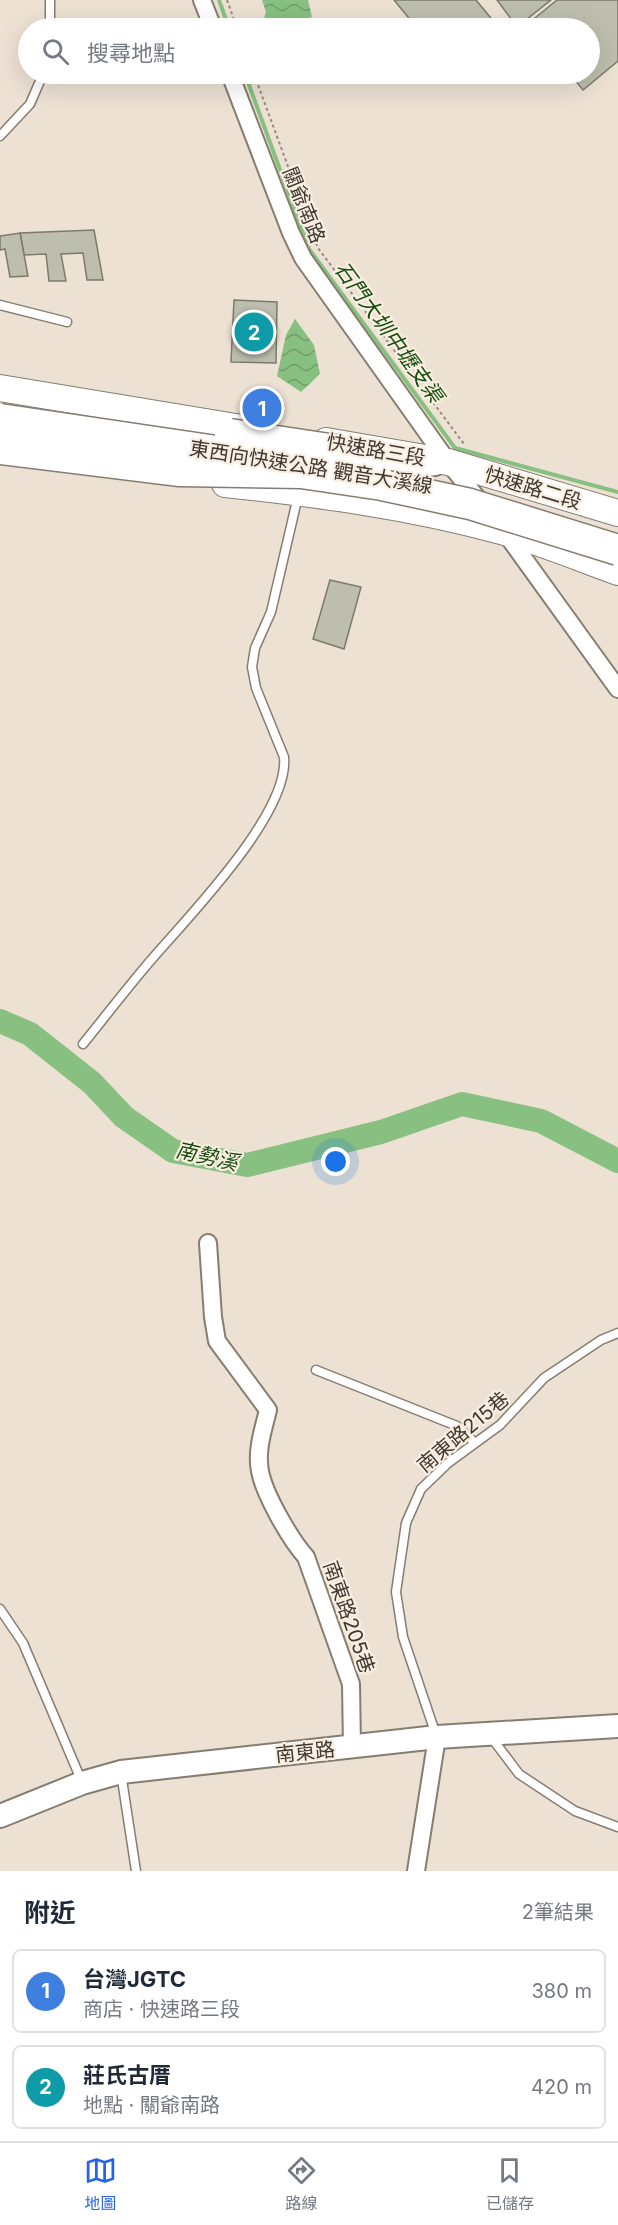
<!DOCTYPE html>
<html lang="zh-TW">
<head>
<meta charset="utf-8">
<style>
	body { margin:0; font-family:Inter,"Noto Sans TC",sans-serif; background:#f6f6f7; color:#1f2937 }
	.you { position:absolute; left:336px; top:1162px; width:21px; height:21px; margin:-15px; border:4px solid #fff; border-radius:50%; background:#1a73e8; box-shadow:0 0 0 9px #1a73e833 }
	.badge { display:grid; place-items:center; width:39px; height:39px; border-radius:50%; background:#2563eb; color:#fff; font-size:20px; font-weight:700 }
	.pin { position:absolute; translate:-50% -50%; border:3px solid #fff; box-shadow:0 2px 6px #0006 }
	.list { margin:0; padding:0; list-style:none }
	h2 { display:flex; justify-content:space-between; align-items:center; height:78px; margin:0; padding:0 24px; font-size:26px }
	h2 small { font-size:20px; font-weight:400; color:#747a83 }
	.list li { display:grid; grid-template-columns:39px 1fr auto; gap:18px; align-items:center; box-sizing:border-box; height:84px; margin:0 12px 12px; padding:0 12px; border:2px solid #e0e1e3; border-radius:9px }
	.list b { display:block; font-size:22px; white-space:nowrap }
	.list p { margin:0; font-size:20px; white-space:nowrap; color:#747a83 }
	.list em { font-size:20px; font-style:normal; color:#747a83 }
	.icon { flex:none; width:33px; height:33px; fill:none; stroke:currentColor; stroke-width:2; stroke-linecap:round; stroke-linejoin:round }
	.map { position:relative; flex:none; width:618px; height:1871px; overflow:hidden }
	.search { position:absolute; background:#fff; box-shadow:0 6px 24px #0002; left:18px; right:18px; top:18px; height:66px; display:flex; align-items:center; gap:15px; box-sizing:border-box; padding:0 21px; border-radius:33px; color:#747a83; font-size:22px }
	.sheet { height:270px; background:#fff }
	nav { display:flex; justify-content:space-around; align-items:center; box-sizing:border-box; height:84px; border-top:2px solid #e0e1e3; background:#fff; font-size:16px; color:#747a83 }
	nav a { display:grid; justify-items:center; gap:3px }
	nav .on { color:#2563eb }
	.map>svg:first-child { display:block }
	.water { fill:url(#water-waves) }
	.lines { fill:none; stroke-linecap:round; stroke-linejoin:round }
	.stream { stroke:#88c081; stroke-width:4 }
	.river { stroke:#88c081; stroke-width:24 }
	.building { fill:#bdbead; stroke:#7b7b6c; stroke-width:1.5 }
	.lane-casing { stroke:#867d70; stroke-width:11 }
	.street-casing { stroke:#867d70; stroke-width:20 }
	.secondary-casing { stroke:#867d70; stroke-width:26 }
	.primary-casing { stroke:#867d70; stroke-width:28 }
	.path { stroke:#938b81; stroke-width:2; stroke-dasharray:3 3; stroke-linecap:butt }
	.lane { stroke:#fff; stroke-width:8 }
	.street { stroke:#fff; stroke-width:16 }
	.secondary { stroke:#fff; stroke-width:22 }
	.primary { stroke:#fff; stroke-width:26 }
	.highway-bridge-casing { stroke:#867d70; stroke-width:33; stroke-linecap:butt }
	.highway-bridge { stroke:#fff; stroke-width:30 }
	.labels { text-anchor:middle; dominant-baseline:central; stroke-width:4.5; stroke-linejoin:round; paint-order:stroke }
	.street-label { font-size:20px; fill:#3d3833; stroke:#f9eee0 }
	.water-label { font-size:21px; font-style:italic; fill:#144c0e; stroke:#f9eee0 }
</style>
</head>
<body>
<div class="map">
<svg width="618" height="1871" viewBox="0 0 618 1871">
	<defs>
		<pattern id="water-waves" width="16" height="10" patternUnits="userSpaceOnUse" patternTransform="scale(1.5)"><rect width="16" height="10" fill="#88c081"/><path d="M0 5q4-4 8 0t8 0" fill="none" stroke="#709d6a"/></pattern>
	</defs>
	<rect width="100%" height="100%" fill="#ece1d3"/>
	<!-- water -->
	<g class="water">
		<polygon points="262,0 308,0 312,17 285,28 261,28 266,12"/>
		<polygon points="295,319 314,345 320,374 301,392 277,376 286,335"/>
	</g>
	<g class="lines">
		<!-- stream -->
		<g class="stream">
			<polyline points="219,0 229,28"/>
			<polyline points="245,74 309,249 455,448 618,492"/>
		</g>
		<!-- river -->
		<polyline class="river" points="0,1021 30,1034 92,1083 124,1117 173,1151 247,1165 381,1132 462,1104 541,1121 618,1161"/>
	</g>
	<!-- building -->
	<g class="building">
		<polygon points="394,0 476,0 499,28 417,28"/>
		<polygon points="497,0 551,0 517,27"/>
		<polygon points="557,0 618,0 618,61 583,90 570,74 590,74 590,28 535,28 530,22"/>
		<polygon points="94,230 103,280 87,280 83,253 61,254 66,281 49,281 46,254 24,255 20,233"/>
		<polygon points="20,233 28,276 10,277 5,249 0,250 0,236"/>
		<polygon points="234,300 277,302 276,363 231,362"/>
		<polygon points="330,580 361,587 344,649 313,639"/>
	</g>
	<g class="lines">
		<!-- lane casing -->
		<g class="lane-casing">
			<g id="lane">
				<polyline points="50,28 50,0"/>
				<polyline points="0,136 30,104 43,74"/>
				<polyline points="0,305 67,322"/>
				<path d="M 83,1044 C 104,1018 124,992 146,966 C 183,922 290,815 284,757 L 256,688 L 252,667 L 255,648 L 271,612 L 298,496"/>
				<polyline points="316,1370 457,1426 474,1442"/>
				<polyline points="0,1609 23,1643 82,1782"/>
				<polyline points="436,1735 403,1637 396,1592 406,1523 421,1489 448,1463 500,1425 544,1378 601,1340 618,1333"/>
				<polyline points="491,1737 519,1774 575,1811 618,1827"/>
				<polyline points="121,1773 136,1871"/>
			</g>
		</g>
		<!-- street casing -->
		<g class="street-casing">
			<g id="street">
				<polyline points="202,0 213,28"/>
				<polyline points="230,74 291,233 303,258 448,462 482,504"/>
				<polyline points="504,531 618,689"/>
				<path d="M 208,1243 L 213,1317 L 217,1341 L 268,1410 C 263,1430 256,1451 260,1471 C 264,1494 290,1539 306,1557 L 351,1684 L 352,1747"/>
				<polyline points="416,1871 437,1737"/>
			</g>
		</g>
		<!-- secondary casing -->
		<g class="secondary-casing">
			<g id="secondary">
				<polyline points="357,461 402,468 435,464"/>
				<polyline points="0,1816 82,1783 121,1772 437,1737 618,1726"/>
			</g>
		</g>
		<!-- primary casing -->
		<g class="primary-casing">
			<g id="primary">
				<polyline points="0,388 254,430"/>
				<polyline points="326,441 448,462 618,513"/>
				<path d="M 225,484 C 318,494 410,506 501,531 C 541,542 579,558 618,572"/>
			</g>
		</g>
		<!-- path -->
		<g class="path">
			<polyline points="227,0 237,28"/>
			<polyline points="254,74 318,248 464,444"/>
		</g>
		<!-- lane -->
		<use href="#lane" class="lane"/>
		<!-- street -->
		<use href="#street" class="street"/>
		<!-- secondary -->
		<use href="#secondary" class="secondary"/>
		<!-- primary -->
		<use href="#primary" class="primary"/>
		<!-- highway-bridge casing -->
		<g class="highway-bridge-casing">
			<g id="highway-bridge">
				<polyline points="0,419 257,457"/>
				<polyline points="230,434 336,450 376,474"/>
				<polyline points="0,449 180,471 301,473 382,485 470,504 618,550"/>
			</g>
		</g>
		<!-- highway-bridge -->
		<use href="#highway-bridge" class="highway-bridge"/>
	</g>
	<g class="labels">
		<!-- street labels -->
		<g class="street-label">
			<text transform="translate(304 205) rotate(68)">關爺南路</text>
			<text transform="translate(376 450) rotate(10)">快速路三段</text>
			<text transform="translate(311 467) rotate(9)">東西向快速公路 觀音大溪線</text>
			<text transform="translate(533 488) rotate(17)">快速路二段</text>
			<text transform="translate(463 1432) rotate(-40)">南東路215巷</text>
			<text transform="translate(349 1617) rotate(71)">南東路205巷</text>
			<text transform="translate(305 1752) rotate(-6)">南東路</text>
		</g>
		<!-- water labels -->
		<g class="water-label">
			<text transform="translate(389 332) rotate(54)">石門大圳中壢支渠</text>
			<text transform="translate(207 1156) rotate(13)">南勢溪</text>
		</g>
	</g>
</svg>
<div class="you"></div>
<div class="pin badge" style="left:262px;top:408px;background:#3f7fe0">1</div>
<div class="pin badge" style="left:254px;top:332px;background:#0f9aa8">2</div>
<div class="search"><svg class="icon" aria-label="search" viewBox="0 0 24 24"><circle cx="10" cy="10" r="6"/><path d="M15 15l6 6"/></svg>搜尋地點</div>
</div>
<section class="sheet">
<h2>附近<small>2筆結果</small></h2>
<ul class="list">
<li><span class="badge" style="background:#3f7fe0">1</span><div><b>台灣JGTC</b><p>商店 · 快速路三段</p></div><em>380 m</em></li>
<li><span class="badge" style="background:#0f9aa8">2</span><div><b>莊氏古厝</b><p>地點 · 關爺南路</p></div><em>420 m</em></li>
</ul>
</section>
<nav>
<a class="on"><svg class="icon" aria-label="map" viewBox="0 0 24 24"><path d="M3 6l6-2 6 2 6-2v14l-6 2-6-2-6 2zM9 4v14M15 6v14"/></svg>地圖</a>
<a><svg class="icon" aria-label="directions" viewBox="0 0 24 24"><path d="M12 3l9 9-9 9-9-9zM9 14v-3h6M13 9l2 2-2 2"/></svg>路線</a>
<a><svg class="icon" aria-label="saved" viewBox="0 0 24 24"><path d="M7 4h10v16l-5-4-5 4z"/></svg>已儲存</a>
</nav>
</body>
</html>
